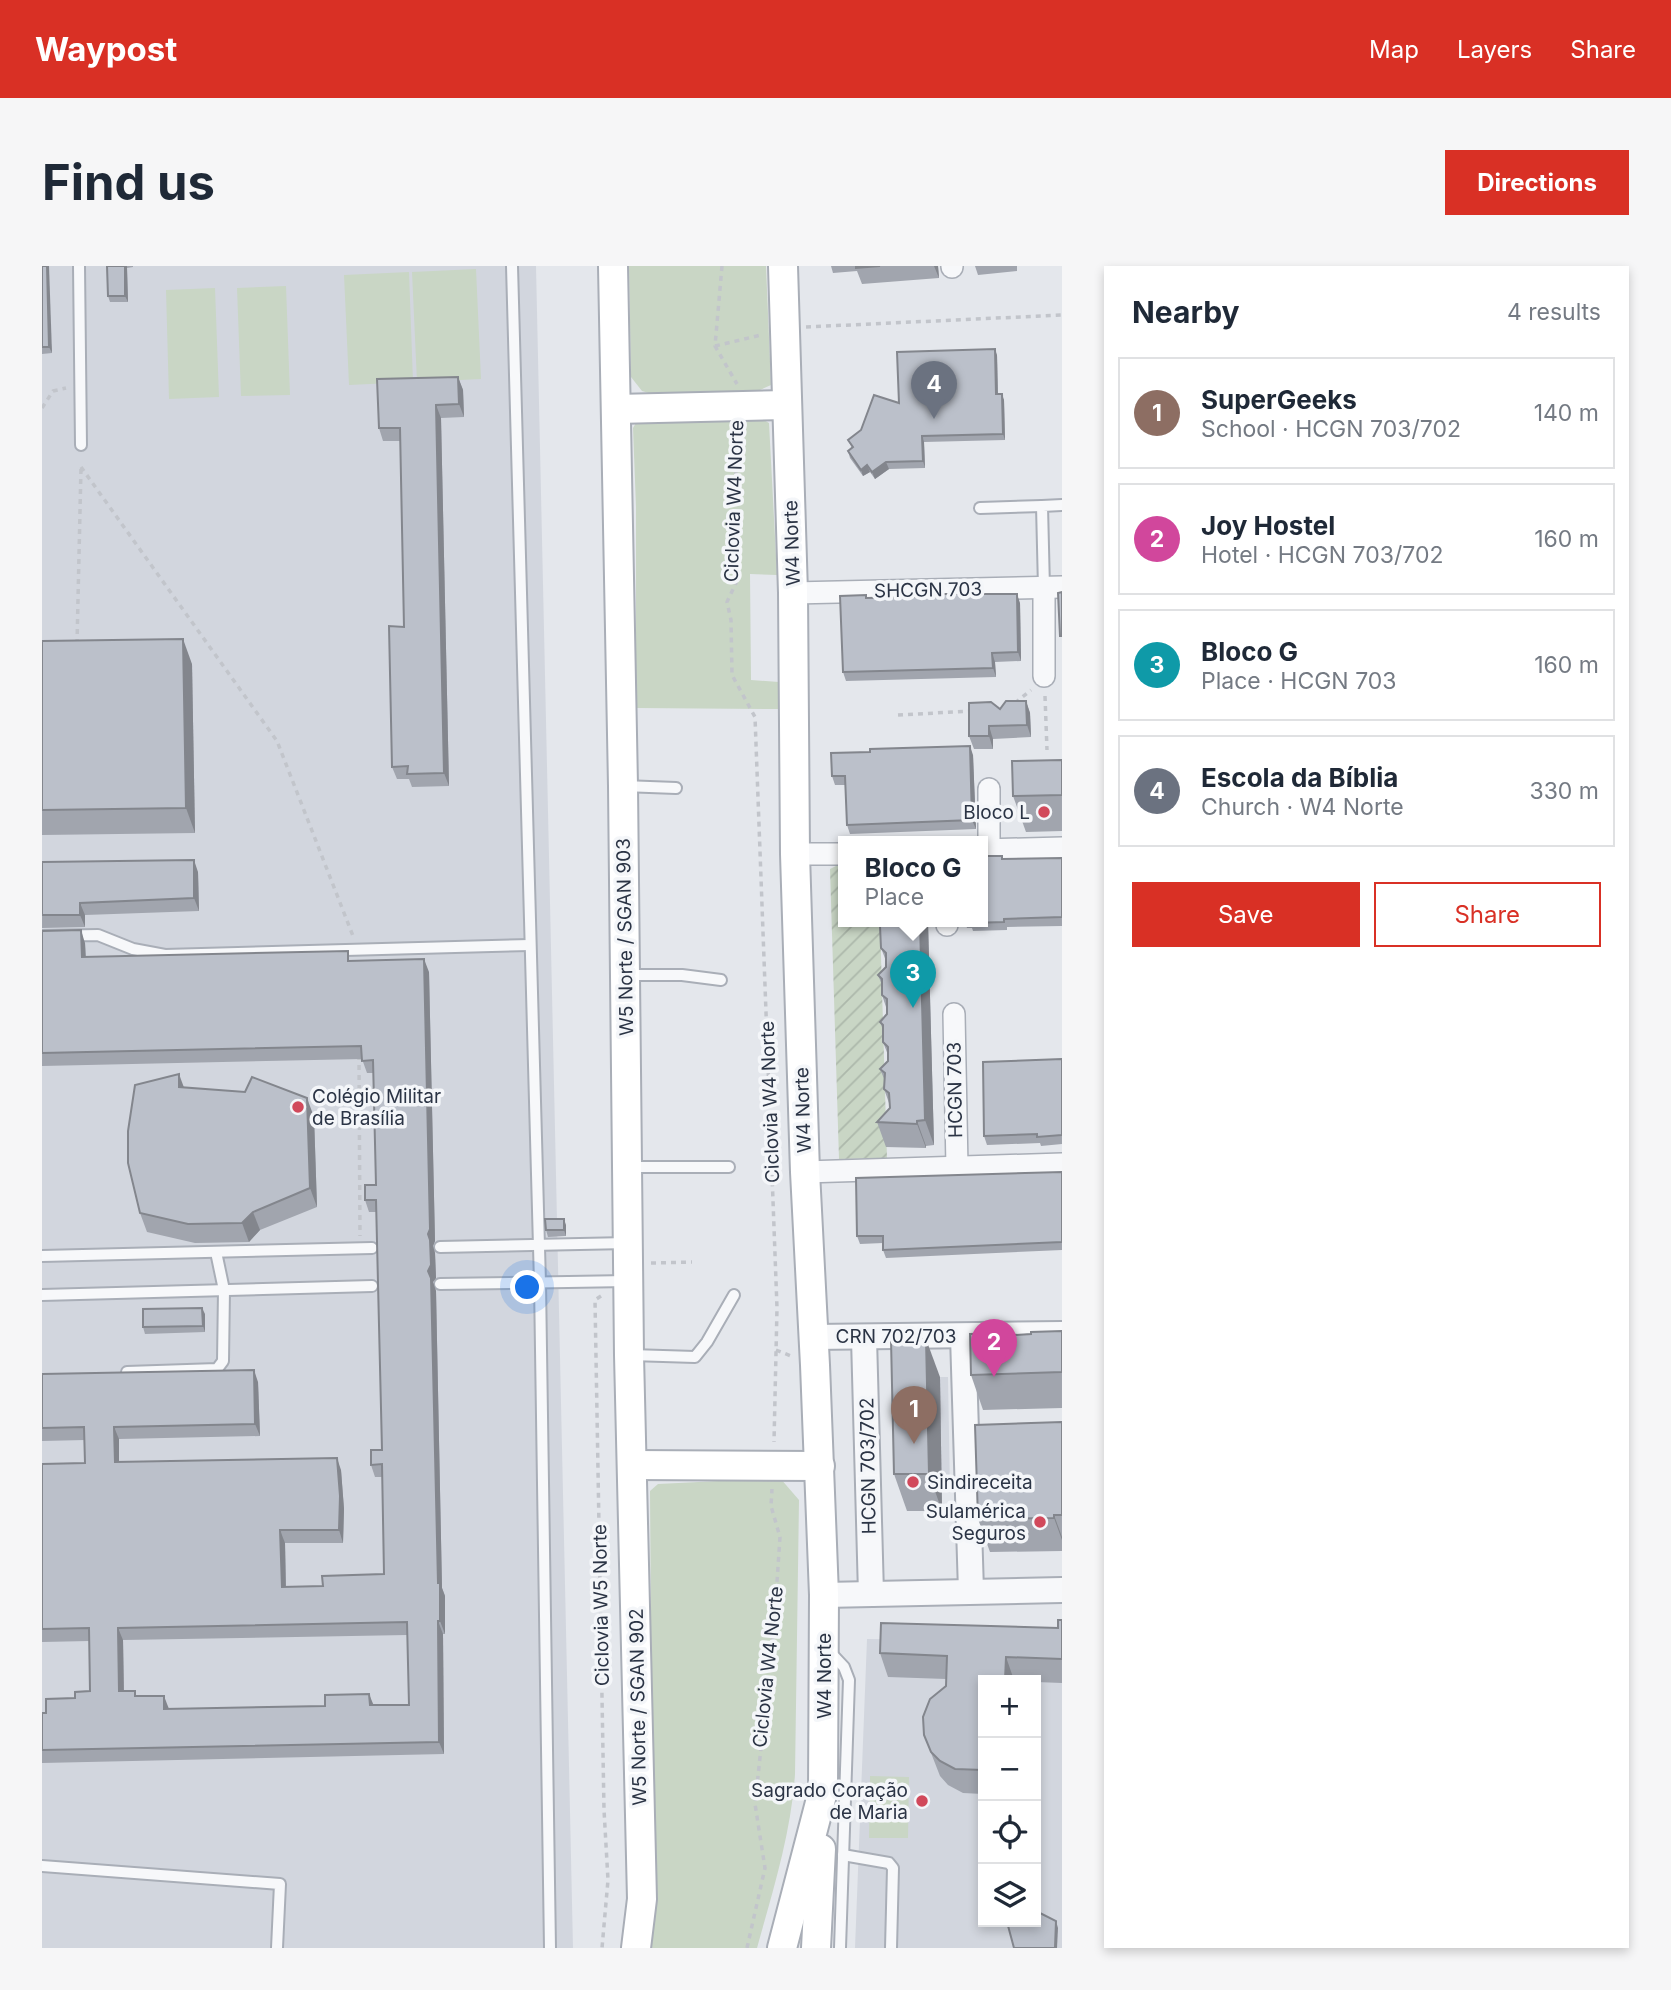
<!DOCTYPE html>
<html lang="en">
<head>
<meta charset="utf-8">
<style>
	body { margin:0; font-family:Inter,sans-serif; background:#f6f6f7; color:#1f2937 }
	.controls { position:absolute; right:21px; bottom:21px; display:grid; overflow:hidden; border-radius:0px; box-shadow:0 4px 10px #0003 }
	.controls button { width:63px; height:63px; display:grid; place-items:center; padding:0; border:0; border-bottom:2px solid #e0e1e3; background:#fff; color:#1f2937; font:35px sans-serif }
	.you { position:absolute; left:486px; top:1022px; width:24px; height:24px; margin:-18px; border:5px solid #fff; border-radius:50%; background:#1a73e8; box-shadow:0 0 0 10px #1a73e833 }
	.badge { display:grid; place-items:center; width:46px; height:46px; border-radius:50%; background:#d93025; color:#fff; font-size:23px; font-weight:700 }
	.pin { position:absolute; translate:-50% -58px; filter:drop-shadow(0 2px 4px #0008) }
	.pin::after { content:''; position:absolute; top:37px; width:24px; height:21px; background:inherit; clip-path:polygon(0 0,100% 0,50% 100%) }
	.popup { position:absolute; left:796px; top:570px; width:150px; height:91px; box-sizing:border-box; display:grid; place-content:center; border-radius:0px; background:#fff; filter:drop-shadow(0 2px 5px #0005); font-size:23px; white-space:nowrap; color:#747a83 }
	.popup b { font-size:26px; color:#1f2937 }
	.popup::after { content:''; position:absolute; left:50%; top:100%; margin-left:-14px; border:14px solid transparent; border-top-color:#fff }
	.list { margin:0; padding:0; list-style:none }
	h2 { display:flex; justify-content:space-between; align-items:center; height:91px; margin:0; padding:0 28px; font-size:30px }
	h2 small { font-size:23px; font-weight:400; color:#747a83 }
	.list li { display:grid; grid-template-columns:46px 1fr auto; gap:21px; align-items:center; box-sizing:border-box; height:112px; margin:0 14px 14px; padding:0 14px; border:2px solid #e0e1e3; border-radius:0px }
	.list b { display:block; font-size:26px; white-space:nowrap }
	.list p { margin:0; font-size:23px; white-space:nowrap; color:#747a83 }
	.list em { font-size:23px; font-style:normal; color:#747a83 }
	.actions { display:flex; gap:14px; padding:21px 28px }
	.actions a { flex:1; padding:16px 0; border:2px solid #d93025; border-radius:0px; text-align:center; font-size:24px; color:#d93025 }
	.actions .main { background:#d93025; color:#fff }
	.icon { flex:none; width:38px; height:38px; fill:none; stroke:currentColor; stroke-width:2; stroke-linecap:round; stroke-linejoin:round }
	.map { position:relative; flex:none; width:1020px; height:1682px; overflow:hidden; border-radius:0px }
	header { display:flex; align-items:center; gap:42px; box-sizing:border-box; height:98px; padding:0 35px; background:#d93025; color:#fff }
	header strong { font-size:33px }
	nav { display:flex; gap:38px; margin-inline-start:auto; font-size:24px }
	.intro { display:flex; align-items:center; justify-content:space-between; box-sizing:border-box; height:168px; padding:0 42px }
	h1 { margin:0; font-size:49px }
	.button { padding:18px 32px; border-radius:0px; background:#d93025; color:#fff; font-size:24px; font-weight:700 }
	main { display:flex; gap:42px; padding:0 42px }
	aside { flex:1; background:#fff; border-radius:0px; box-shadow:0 4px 10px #0003 }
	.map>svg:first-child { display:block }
	.built { fill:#d2d6de; fill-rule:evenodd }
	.grass { fill:#c9d6c5 }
	.garden { fill:url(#garden-furrows) }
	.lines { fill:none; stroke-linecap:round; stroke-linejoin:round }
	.service-casing { stroke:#a9aeb7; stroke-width:14 }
	.minor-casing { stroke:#a9aeb7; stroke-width:24 }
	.tertiary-casing { stroke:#a9aeb7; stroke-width:28 }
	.secondary-casing { stroke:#a9aeb7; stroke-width:32 }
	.path { stroke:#c2c5cb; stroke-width:3.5; stroke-dasharray:5 5; stroke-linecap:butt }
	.service { stroke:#f7f8fa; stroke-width:10 }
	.minor { stroke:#f7f8fa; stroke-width:21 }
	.tertiary { stroke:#f7f8fa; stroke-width:24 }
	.secondary { stroke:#fff; stroke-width:28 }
	.wall { fill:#a1a5ae; fill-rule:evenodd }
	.shaded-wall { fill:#83868d }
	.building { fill:#bbc0ca; stroke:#83868d; stroke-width:2; fill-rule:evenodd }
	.poi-dot { fill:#d1495b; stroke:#f4f6f9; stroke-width:2.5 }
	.labels { text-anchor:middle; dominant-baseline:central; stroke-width:7; stroke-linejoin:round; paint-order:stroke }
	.street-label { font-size:19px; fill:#2b3445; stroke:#f4f6f9 }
	.poi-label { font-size:19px; fill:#2b3445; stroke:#f4f6f9; text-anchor:end }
</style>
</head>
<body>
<header>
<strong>Waypost</strong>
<nav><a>Map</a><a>Layers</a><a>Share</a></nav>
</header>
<div class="intro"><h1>Find us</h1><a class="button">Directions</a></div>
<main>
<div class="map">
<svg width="1020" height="1682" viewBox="0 0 1020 1682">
	<defs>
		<pattern id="garden-furrows" width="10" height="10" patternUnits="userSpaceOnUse" patternTransform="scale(1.75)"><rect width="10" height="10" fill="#c9d6c5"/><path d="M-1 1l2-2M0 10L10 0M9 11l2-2" fill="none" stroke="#adb8ab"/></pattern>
	</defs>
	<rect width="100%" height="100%" fill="#e4e7ec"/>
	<!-- built -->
	<g class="built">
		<polygon points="0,0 494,0 531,1682 0,1682"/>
		<polygon points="865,1111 906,1111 908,1226 867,1226"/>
		<path d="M 825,1373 L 1020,1376 L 1020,1682 L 813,1682 ZM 941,1414 L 994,1414 L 994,1656 L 941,1656 Z"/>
	</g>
	<!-- grass -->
	<g class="grass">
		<polygon points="587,0 724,0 729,119 718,124 610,128 600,125 589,111"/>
		<polygon points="434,3 439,113 375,116 370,6"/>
		<polygon points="367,6 371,116 307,119 302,9"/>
		<polygon points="244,20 248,129 199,130 195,22"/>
		<polygon points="173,22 177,131 127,133 124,24"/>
		<polygon points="711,148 727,157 735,309 708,308 709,414 737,416 738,443 594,442 594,241 591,162 596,153"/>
		<path d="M 738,1212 L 757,1234 L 753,1508 C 749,1568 731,1624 715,1682 L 607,1682 L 611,1632 L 608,1225 L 616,1218 Z"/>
		<polygon points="828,1510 867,1511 866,1572 827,1572"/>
	</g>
	<!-- garden -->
	<polygon class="garden" points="796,599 801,599 801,656 838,656 845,892 797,893 788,603"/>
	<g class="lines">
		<!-- service casing -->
		<g class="service-casing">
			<g id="service">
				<polyline points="37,0 39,179"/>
				<polyline points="470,0 498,1017 508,1682"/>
				<polyline points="938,242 1000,240"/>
				<polyline points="1002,322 1000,240 1020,239"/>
				<polyline points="581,520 634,522"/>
				<polyline points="0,670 56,669 91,683 123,689 488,679"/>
				<polyline points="583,709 640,709 679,714"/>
				<polyline points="588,901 687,901"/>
				<polyline points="398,981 586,977"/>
				<polyline points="0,990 330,982"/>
				<polyline points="398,1018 586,1015"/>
				<polyline points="0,1029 330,1020"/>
				<polyline points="589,1089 653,1091 665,1076 692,1029"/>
				<polyline points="85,1106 175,1103 181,1095 182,1024 174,986"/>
				<polyline points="786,1384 802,1401 807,1414 798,1682"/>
				<polyline points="801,1589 847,1597 851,1602 849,1682"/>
				<polyline points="0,1600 238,1618 235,1682"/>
			</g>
		</g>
		<!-- minor casing -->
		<g class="minor-casing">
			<g id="minor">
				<polyline points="910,0 910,1"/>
				<polyline points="751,327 1020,321"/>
				<polyline points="1002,410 1002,322"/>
				<polyline points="941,584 1020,582"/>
				<polyline points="947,584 947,523"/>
				<polyline points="753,588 801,588"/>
				<polyline points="905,656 905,659"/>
				<polyline points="912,748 915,901"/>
				<polyline points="763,906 1020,898"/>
			</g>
		</g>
		<!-- tertiary casing -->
		<g class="tertiary-casing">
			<g id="tertiary">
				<polyline points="921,1070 929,1325"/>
				<polyline points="772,1071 1020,1068"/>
				<polyline points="822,1072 829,1328"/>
				<polyline points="782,1329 1020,1324"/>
			</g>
		</g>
		<!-- secondary casing -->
		<g class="secondary-casing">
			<g id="secondary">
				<polyline points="571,0 581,520 587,1089 600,1633 594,1682"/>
				<polyline points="574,143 745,139"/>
				<polyline points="591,1199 778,1200"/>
				<polyline points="740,1682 781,1525 782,1329 773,1099 763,906 753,588 751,327 741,0"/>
				<polyline points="774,1682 779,1583"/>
			</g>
		</g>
		<!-- path -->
		<g class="path">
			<polyline points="680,0 673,80 695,118"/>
			<polyline points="764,61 1020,49"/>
			<polyline points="673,80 719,69"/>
			<polyline points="0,142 11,125 24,122"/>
			<polyline points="694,164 694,317 685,336 689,354 690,409 713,451 735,1042 732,1176"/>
			<polyline points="39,201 235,475 311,670"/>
			<polyline points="35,378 39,201"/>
			<polyline points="1003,430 1005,484"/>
			<polyline points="973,437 989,424"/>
			<polyline points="856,449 931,445"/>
			<polyline points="317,789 318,970"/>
			<polyline points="609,997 650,996"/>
			<polyline points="559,1030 553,1034 562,1544 566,1614 560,1682"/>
			<polyline points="734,1084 749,1090"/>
			<polyline points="705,1682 723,1602 713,1538 732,1361 738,1271 729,1240 730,1223"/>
		</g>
		<!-- service -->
		<use href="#service" class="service"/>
		<!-- minor -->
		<use href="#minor" class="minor"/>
		<!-- tertiary -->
		<use href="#tertiary" class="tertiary"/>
		<!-- secondary -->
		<use href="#secondary" class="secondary"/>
	</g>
	<!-- wall -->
	<g class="wall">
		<polygon points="0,0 10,87 0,88"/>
		<polygon points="65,0 91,0 91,1 85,2 86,36 68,36 66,30"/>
		<polygon points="789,0 896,0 897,12 820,18 815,5 791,7"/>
		<polygon points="933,0 975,0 975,5 936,9"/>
		<polygon points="955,89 956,128 962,134 963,174 882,176 883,202 847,203 833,213 828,206 821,210 808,192 806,185 810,182 806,174 857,137"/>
		<polygon points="416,111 421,124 422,151 399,152 407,520 370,521 367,513 355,513 350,501 362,361 358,175 341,175 337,162"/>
		<polygon points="825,332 978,337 979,395 953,396 954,411 804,415 801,406"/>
		<polygon points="0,375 150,398 153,567 0,569"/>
		<polygon points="984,435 988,447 989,471 951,473 951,483 932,483 927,470 958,443"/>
		<polygon points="931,489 934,563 808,568 805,559 803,519 793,519 790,510"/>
		<polygon points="1020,494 1020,565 984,566 971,530"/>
		<polygon points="1020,592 1020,660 965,661 965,664 931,665 930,662 925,662 923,656 941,656 961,593"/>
		<polygon points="0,596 156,606 157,645 43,649 43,661 0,662"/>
		<polygon points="841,656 886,656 892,879 884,880 884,882 844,881 835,856 848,842 847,837 842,823 843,815 838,803 846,795 846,789 841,776 841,764 838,756 845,748 845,744 840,729 840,719 836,709 844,701 844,695 839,682"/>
		<path d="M 0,665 L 43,677 L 44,691 L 309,695 L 387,706 L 393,975 L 391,980 L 393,987 L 394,1012 L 391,1016 L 394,1025 L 400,1322 L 403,1330 L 403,1368 L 401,1368 L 402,1488 L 0,1497 L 0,1447 L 4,1447 L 48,1425 L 47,1375 L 0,1376 L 0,1198 L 43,1197 L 43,1174 L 0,1175 L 0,1108 L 216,1116 L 218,1170 L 77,1173 L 77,1196 L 299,1204 L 302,1243 L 301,1277 L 243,1277 L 244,1320 L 281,1320 L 342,1308 L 340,1211 L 333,1211 L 329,1199 L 340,1184 L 335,946 L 327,946 L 323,934 L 334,919 L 332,807 L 325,807 L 320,793 L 0,800 ZM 365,1369 L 367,1439 L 127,1443 L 82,1425 L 81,1374 Z"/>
		<polygon points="1020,793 1020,878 999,880 998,877 945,879 942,870"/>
		<polygon points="142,822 272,851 275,941 218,964 207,976 153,977 105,966 98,947"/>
		<polygon points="1020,906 1020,984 844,992 841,984 841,977 818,978 815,970"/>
		<polygon points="524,959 524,970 506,971 504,964"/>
		<polygon points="163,1048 163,1066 103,1068 101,1061"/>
		<polygon points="1020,1065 1020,1142 941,1144 929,1109 960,1070"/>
		<polygon points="898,1111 900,1245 865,1245 852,1208"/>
		<polygon points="1020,1156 1020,1285 948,1286 936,1253"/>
		<polygon points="1020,1354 1020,1417 994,1416 994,1414 941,1414 941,1528 921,1527 906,1519 898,1510 882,1469 904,1420 904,1413 846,1411 838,1387 1016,1362"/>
	</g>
	<!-- shaded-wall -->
	<g class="shaded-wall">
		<polygon points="5,0 7,0 10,87 7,81"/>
		<polygon points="83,0 85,0 85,2 86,36 83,30"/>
		<polygon points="892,0 896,0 897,12"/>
		<polygon points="953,83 955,89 956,134 954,128"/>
		<polygon points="416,111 421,124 422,151 417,138"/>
		<polygon points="960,128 962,134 963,174 961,168"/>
		<polygon points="394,139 399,152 407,520 402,507"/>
		<polygon points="880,170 882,176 883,202 881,195"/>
		<polygon points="844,196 847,203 833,213 830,206"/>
		<polygon points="825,199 828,206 821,210 819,204"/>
		<polygon points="975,328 978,337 979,395 976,386"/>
		<polygon points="141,373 150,398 153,567 144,542"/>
		<polygon points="950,387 953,396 954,411 951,402"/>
		<polygon points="984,435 988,447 989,471 985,459"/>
		<polygon points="947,460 951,473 951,483 947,470"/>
		<polygon points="928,480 931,489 934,563 930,554"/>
		<polygon points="152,594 156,606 157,645 152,632"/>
		<polygon points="38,637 43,649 43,661 38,649"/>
		<polygon points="878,656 886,656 892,879 883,854"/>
		<polygon points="39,664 43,677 44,704 40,691"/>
		<polygon points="382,693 387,706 393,975 391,980 393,987 394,1012 391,1016 394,1025 400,1322 403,1330 403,1368 398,1355 396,1317 386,1005"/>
		<polygon points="137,808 144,827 137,821"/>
		<polygon points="265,832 272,851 275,941 268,922"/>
		<polygon points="875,855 884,880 884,882 875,858"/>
		<polygon points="211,946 218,964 207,976 200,957"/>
		<polygon points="522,953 524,959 524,970 522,964"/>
		<polygon points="160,1042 163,1048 163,1066 161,1060"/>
		<polygon points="884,1073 898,1111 900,1245 887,1208"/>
		<polygon points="212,1104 216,1116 218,1170 213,1158"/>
		<polygon points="72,1161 77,1173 77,1209 73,1196"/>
		<polygon points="295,1192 299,1204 302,1243 301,1277 297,1264"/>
		<polygon points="1012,1249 1020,1271 1020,1274 1012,1252"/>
		<polygon points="238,1264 243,1277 244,1333 240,1321"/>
		<polygon points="396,1355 401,1368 402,1488 397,1476"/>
		<polygon points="76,1362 81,1374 82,1438 77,1425"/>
		<polygon points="964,1391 972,1414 963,1414"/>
		<polygon points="327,1428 332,1440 328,1439"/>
		<polygon points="122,1430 127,1443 127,1456 122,1443"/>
		<polygon points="1014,1655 1016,1662 1015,1682 1013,1682"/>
	</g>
	<!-- building -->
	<g class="building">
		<polygon points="0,0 5,0 7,81 0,81"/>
		<polygon points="65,0 83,0 83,30 66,30"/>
		<polygon points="814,0 838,0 814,2"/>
		<polygon points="953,83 954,128 960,128 961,168 880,170 881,195 844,196 830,206 825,199 819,204 806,185 811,181 806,174 819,164 832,129 857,137 855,86"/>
		<polygon points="416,111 417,138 394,139 402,507 365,508 366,500 350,501 347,360 362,361 358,162 337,162 335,113"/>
		<polygon points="1020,326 1020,370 1018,370 1016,327"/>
		<polygon points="874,328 975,328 976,386 950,387 951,402 801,406 798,330 824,329 824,332 874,331"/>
		<polygon points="141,373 144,542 0,544 0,375"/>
		<polygon points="964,435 984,435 985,459 947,460 947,470 927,470 927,437 949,436 958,443"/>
		<polygon points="928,480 930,554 805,559 803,510 790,510 789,487 828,486 828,483"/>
		<polygon points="1020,494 1020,529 971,530 970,495"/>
		<polygon points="941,590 960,590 960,593 1020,592 1020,651 962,653 962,656 928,657 941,656"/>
		<polygon points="152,594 152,632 38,637 38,649 0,649 0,596"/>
		<polygon points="841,656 878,656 883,854 875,855 875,858 835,856 848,842 847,827 842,823 843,807 838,803 846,795 846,781 841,776 841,759 838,756 845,748 845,733 840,729 840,713 836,709 844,701 844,687 839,682 838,660"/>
		<path d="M 39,664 L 40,691 L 306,685 L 306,695 L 382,693 L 388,963 L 386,968 L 388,974 L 389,999 L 386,1005 L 389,1012 L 396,1317 L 398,1317 L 398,1355 L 396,1355 L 397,1476 L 0,1484 L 0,1447 L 4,1447 L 4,1433 L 33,1432 L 33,1426 L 48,1425 L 47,1362 L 0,1363 L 0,1198 L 43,1197 L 42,1161 L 0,1162 L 0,1108 L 212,1104 L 213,1158 L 72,1161 L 73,1196 L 295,1192 L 298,1230 L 297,1264 L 238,1264 L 240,1321 L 281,1320 L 280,1310 L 342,1308 L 340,1198 L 329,1199 L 329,1184 L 340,1184 L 334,934 L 323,934 L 323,919 L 334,919 L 331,794 L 320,795 L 319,780 L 0,787 L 0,665 ZM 365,1356 L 367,1439 L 328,1439 L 327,1428 L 283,1429 L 283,1440 L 122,1443 L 122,1430 L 93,1430 L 93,1425 L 77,1425 L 76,1362 Z"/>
		<polygon points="1020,793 1020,869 995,871 995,868 942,870 941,796"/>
		<polygon points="137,808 137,821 203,826 210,811 265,832 268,922 211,946 200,957 146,958 98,947 86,897 86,865 93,819"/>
		<polygon points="1020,906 1020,976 841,984 841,970 815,970 814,912"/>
		<polygon points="503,953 522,953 522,964 504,964"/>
		<polygon points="160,1042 161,1060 101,1061 101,1043"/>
		<polygon points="1020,1065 1020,1106 929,1109 928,1068 959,1067 959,1070 989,1068 989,1066"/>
		<polygon points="884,1073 887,1208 852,1208 849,1074"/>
		<polygon points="1020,1156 1020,1249 1012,1249 1012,1252 936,1253 933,1159"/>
		<polygon points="1016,1354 1020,1354 1020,1393 964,1391 963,1414 941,1414 941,1504 913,1503 898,1495 889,1486 882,1469 881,1451 888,1433 904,1420 905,1390 838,1387 839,1357 1016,1362"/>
		<polygon points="994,1645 1014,1655 1013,1682 972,1682 965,1656 994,1656"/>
	</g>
	<!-- markers -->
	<g class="poi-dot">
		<circle cx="1002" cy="546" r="7"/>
		<circle cx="256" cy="841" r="7"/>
		<circle cx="871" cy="1216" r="7"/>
		<circle cx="998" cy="1256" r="7"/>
		<circle cx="880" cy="1535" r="7"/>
	</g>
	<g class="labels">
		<!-- street labels -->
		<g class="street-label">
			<text transform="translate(692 235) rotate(-88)">Ciclovia W4 Norte</text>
			<text transform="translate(750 277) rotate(-92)">W4 Norte</text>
			<text transform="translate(886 324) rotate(-1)">SHCGN 703</text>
			<text transform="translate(583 671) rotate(-91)">W5 Norte / SGAN 903</text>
			<text transform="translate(913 824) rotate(-91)">HCGN 703</text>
			<text transform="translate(728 836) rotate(-92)">Ciclovia W4 Norte</text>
			<text transform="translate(761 844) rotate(-92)">W4 Norte</text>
			<text x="854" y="1070">CRN 702/703</text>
			<text transform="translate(826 1200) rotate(-91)">HCGN 703/702</text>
			<text transform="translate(559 1339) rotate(-91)">Ciclovia W5 Norte</text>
			<text transform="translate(726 1401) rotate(-84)">Ciclovia W4 Norte</text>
			<text transform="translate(782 1410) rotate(-90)">W4 Norte</text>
			<text transform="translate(596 1441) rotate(-91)">W5 Norte / SGAN 902</text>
		</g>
		<!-- poi labels -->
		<g class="poi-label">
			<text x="988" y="546">Bloco L</text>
			<text x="270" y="830" text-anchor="start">Colégio Militar<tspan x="270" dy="22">de Brasília</tspan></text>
			<text x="885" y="1216" text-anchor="start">Sindireceita</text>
			<text x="984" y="1245">Sulamérica<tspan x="984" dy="22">Seguros</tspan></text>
			<text x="866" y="1524">Sagrado Coração<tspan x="866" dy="22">de Maria</tspan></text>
		</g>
	</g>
</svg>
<div class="controls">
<button>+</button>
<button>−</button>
<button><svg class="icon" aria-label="locate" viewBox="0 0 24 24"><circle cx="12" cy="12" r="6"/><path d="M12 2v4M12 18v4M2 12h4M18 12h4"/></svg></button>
<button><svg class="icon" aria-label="layers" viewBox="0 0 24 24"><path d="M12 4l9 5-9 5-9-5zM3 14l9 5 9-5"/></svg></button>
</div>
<div class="you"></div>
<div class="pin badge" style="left:872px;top:1178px;background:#8d6e63">1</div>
<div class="pin badge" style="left:952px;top:1111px;background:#d1479c">2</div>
<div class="pin badge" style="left:871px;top:742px;background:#0f9aa8">3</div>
<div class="popup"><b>Bloco G</b>Place</div>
<div class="pin badge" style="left:892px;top:153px;background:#6b7280">4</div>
</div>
<aside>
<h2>Nearby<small>4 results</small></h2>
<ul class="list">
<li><span class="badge" style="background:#8d6e63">1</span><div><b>SuperGeeks</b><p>School · HCGN 703/702</p></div><em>140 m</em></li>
<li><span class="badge" style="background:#d1479c">2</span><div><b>Joy Hostel</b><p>Hotel · HCGN 703/702</p></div><em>160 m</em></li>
<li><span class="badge" style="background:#0f9aa8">3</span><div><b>Bloco G</b><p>Place · HCGN 703</p></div><em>160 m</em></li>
<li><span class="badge" style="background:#6b7280">4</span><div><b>Escola da Bíblia</b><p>Church · W4 Norte</p></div><em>330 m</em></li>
</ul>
<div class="actions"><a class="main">Save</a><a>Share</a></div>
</aside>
</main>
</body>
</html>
